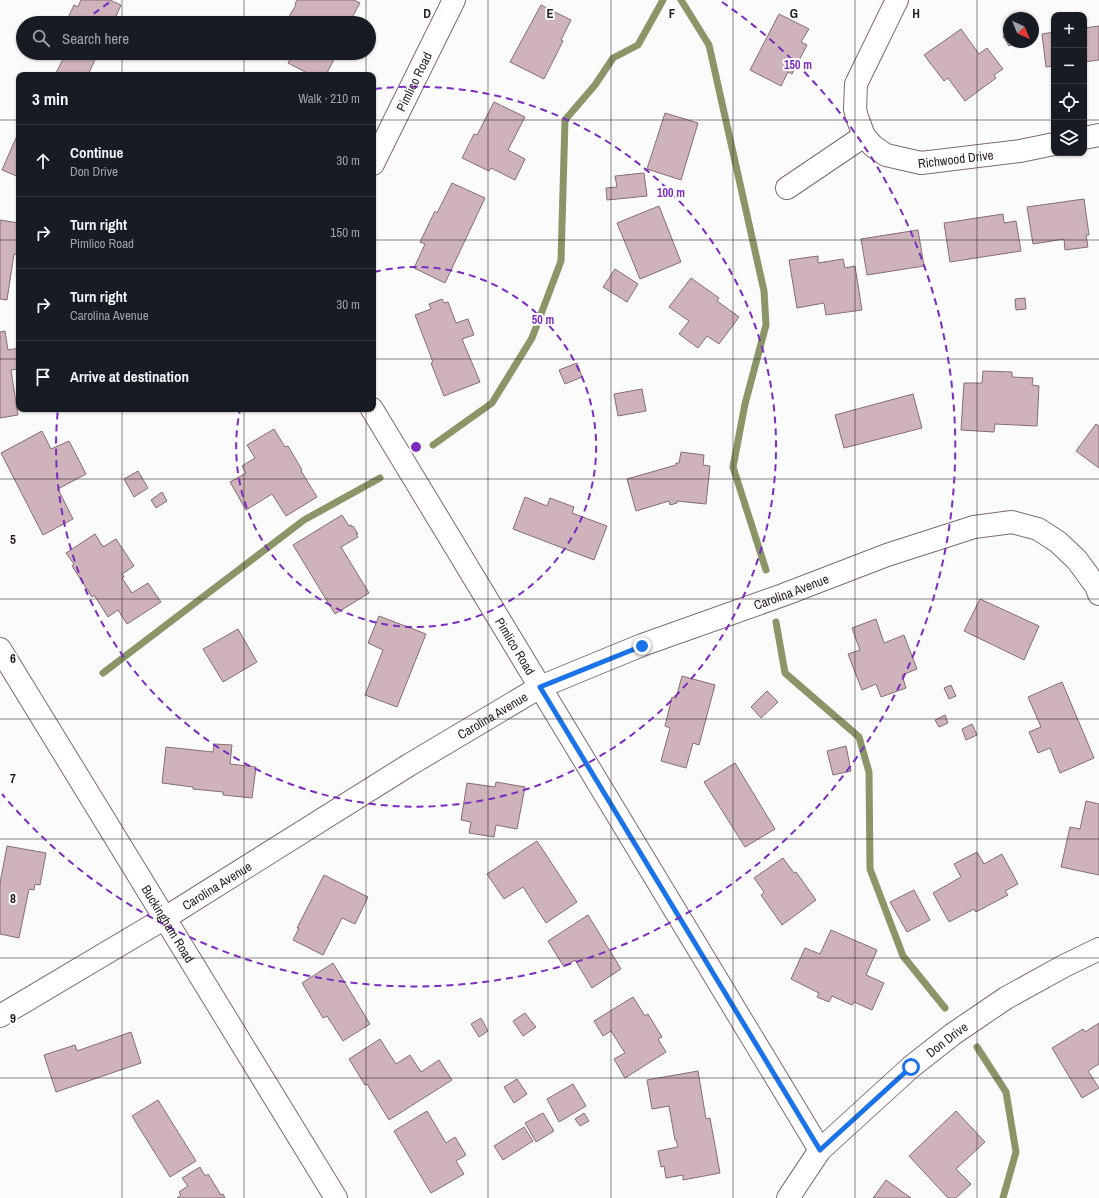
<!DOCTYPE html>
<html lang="en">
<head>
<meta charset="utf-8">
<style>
	body { margin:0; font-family:"Archivo Narrow",sans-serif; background:#242831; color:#f1f3f6 }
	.controls { position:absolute; right:12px; top:12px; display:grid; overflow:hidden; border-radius:8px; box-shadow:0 1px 3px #0004 }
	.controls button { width:36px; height:36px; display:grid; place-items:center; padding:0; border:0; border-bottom:1px solid #363941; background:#171b24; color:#f1f3f6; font:20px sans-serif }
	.compass { position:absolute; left:1003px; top:12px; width:36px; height:36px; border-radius:50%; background:#171b24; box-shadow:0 1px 3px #0004; rotate:136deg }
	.stop { position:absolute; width:12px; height:12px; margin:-9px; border:3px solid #1a73e8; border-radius:50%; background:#fff }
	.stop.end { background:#1a73e8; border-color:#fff; box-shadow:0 1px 4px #0008 }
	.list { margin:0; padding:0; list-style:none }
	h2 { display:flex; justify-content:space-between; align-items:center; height:52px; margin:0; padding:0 16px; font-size:17px }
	h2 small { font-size:13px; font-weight:400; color:#9ea1a6 }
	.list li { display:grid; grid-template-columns:26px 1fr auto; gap:12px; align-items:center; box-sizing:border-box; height:72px; padding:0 16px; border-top:1px solid #363941 }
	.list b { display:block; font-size:15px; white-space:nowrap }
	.list p { margin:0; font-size:13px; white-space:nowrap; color:#9ea1a6 }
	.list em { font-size:13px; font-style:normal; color:#9ea1a6 }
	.icon { flex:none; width:22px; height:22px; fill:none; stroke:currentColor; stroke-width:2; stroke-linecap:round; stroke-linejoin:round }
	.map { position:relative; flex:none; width:1099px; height:1198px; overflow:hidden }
	.search { position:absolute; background:#171b24; box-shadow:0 1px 3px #0004; left:16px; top:16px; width:360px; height:44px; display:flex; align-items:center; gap:10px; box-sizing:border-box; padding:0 14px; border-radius:22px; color:#9ea1a6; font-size:15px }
	.panel { position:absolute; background:#171b24; box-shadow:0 1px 3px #0004; left:16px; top:72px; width:360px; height:340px; border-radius:8px }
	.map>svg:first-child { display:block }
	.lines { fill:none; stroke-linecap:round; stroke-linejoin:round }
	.stream { stroke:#8a9668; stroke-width:7 }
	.building { fill:#ceb3ba; stroke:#856d73 }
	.minor-casing { stroke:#81696f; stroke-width:24 }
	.minor { stroke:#fff; stroke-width:22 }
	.route { stroke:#1a73e8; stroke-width:5 }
	.grid { fill:none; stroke:#281e20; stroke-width:1; stroke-opacity:0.55 }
	.ring { fill:none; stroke:#7b2cbf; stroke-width:2; stroke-dasharray:7 5 }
	.labels { text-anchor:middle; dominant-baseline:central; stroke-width:4; stroke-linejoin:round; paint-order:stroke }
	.street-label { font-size:13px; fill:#281e20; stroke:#fff }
	.grid-label { font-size:13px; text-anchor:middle; font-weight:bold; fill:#281e20; stroke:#fff; stroke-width:4; stroke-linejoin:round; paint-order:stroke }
	.centre { fill:#7b2cbf; stroke:#fff; stroke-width:2 }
	.ring-label { font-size:12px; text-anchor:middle; font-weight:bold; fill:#7b2cbf; stroke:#fff; stroke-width:4; stroke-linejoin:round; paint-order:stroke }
</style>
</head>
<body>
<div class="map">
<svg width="1099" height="1198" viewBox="0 0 1099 1198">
	<rect width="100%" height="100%" fill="#fbfbfb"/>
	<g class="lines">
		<!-- stream -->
		<g class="stream">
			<polyline points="681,0 709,45 764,291 766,325 745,404 733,467 766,570"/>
			<polyline points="433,445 492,403 532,338 561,261 565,120 595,85 613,58 638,45 663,0"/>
			<polyline points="776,622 785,673 859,737 869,772 870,869 903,956 945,1008"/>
			<polyline points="103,673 304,520 380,478"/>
			<polyline points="977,1047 1006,1092 1016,1152 1003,1198"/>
		</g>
	</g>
	<!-- building -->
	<g class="building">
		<polygon points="81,0 110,0 121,5 113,23 66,22 74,5 78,7"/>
		<polygon points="297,0 354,0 360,3 349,23 285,23 296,5 295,4"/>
		<polygon points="541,5 571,20 561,40 563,41 544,79 510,62"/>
		<polygon points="779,14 809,29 801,42 807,45 792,74 788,72 781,86 750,70"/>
		<polygon points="1099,26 1099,60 1084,62 1084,28"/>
		<polygon points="961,29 979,54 987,48 1003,69 994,75 996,78 965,101 948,78 944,81 924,55"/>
		<polygon points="1054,32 1054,66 1046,67 1042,34"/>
		<polygon points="1009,33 1009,42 1016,42 1009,46 1003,36"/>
		<polygon points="66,53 98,53 88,75 59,75 56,73"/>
		<polygon points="286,53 337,53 326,75 311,75 288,63 292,56"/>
		<polygon points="494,102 525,117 508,150 525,159 515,180 491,168 489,171 462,158 474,134 477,135"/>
		<polygon points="665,113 698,123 681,180 647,169"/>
		<polygon points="19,131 19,177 2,170"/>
		<polygon points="644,173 647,196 607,200 606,188 617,187 615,176"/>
		<polygon points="452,183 485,198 445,283 414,268 425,244 420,242 435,211 437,213"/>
		<polygon points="1084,199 1089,235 1086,235 1088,247 1065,250 1064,239 1033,244 1027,207"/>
		<polygon points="659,206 681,262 640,279 617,223"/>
		<polygon points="1003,214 1004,223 1016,221 1021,251 950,262 944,223"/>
		<polygon points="0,220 19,223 19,255 14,254 7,300 0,299"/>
		<polygon points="918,230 924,266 867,275 861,239"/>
		<polygon points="818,256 818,263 843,259 845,268 855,266 862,310 826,315 824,303 797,308 789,260"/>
		<polygon points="615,269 638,284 627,302 603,287"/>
		<polygon points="691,278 719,298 717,301 739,317 719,344 707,336 698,348 679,334 689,321 669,307"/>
		<polygon points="1025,298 1026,309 1016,310 1015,299"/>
		<polygon points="442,299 444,303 448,302 456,323 468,319 474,335 462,339 480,382 444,396 431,363 433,362 415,315 431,309 429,304"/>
		<polygon points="5,331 8,350 19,348 19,369 11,370 18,415 0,418 0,332"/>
		<polygon points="577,363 582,377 565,384 559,370"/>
		<polygon points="983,371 1012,372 1012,377 1033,378 1032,385 1039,386 1037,426 995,424 994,432 961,430 964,383 982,383"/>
		<polygon points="642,389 646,411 618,416 614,394"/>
		<polygon points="913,394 922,428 844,448 835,415"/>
		<polygon points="1096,424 1099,426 1099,468 1076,451"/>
		<polygon points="274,429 285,447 288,446 302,470 301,471 317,497 286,516 272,494 246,510 230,482 246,473 242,466 255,458 247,445"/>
		<polygon points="42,431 51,449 69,441 86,474 58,489 73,519 43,535 1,453"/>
		<polygon points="681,452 704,455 703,465 710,466 706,504 677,501 677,503 670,505 669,501 636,511 627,479 676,465 676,463 679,463"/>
		<polygon points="138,471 148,488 134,497 124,479"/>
		<polygon points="162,492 167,501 156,508 151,500"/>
		<polygon points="525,497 547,506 550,498 574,507 572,513 607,526 594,560 513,529"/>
		<polygon points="342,515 349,526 351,525 352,527 353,526 358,534 356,534 358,537 341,547 369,593 335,614 293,545"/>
		<polygon points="95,534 103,547 116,539 134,566 122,574 124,577 122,578 132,593 148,583 161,602 127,624 118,610 108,617 94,595 92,597 72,566 74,564 66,553"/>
		<polygon points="980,599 1039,626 1024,660 964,631"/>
		<polygon points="379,616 426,634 397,707 365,695 383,650 368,643"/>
		<polygon points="876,619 884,643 904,635 917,669 902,675 906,688 881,697 876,684 862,690 848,654 860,650 852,628"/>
		<polygon points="238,629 257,662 223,682 203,649"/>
		<polygon points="682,676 715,685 699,745 693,743 686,768 661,761 670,728 665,726 672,697 676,698"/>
		<polygon points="1062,682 1094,758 1060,773 1050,748 1038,753 1029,732 1041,727 1028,697"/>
		<polygon points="951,685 956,696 949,699 944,688"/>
		<polygon points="767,691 778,702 761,718 751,707"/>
		<polygon points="945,715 948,723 939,727 935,720"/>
		<polygon points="972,724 977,735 966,740 962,729"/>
		<polygon points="214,744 232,745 230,764 256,767 252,798 223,795 223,792 193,789 193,787 162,783 166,747 213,752"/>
		<polygon points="846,746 851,771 833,775 827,751"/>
		<polygon points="735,763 775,829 745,847 704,782"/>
		<polygon points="496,782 525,787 517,829 496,825 494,837 469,833 471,822 461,820 467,783 495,787"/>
		<polygon points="1086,801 1099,804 1099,875 1061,867 1070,827 1080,829"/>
		<polygon points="537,841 577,902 546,923 523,887 504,899 487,874"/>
		<polygon points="7,846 46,853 40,885 35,884 34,890 29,889 19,938 0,934 0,883"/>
		<polygon points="977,852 984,864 1002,854 1018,884 1005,891 1008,895 976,912 974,909 949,922 933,893 961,877 954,864"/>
		<polygon points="783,858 794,873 796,872 816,900 782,925 761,895 764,892 754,878"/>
		<polygon points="324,875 368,897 355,924 342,918 323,955 293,940 299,928 297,928"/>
		<polygon points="914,890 930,920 907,932 890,902"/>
		<polygon points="588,915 621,969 592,988 575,960 564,967 548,941"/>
		<polygon points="831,930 877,950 866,975 884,983 872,1010 854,1002 852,1005 832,996 829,1002 817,997 819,993 791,979 805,948 820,954"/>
		<polygon points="333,963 370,1024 343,1041 327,1016 323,1018 302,983"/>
		<polygon points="633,997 645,1016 648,1014 662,1037 658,1039 666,1052 625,1078 614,1059 625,1053 611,1031 603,1036 594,1021"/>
		<polygon points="525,1013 536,1027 523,1036 513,1021"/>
		<polygon points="481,1018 488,1031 479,1037 471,1024"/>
		<polygon points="1099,1023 1099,1064 1088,1071 1099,1088 1082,1098 1052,1048 1083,1029 1085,1032"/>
		<polygon points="131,1032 141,1063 56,1092 44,1055 75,1045 77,1051"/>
		<polygon points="380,1039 396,1064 410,1055 421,1072 439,1060 452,1080 389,1120 367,1084 365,1085 349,1059"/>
		<polygon points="698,1071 706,1119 710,1118 720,1173 683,1180 683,1175 666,1178 664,1166 661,1167 658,1151 678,1147 676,1140 675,1140 669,1106 652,1109 647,1080"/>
		<polygon points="517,1079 527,1094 514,1103 504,1087"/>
		<polygon points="573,1084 586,1106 559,1122 547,1099"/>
		<polygon points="158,1100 196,1161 170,1177 132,1116"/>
		<polygon points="427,1111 446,1143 455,1137 466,1155 456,1161 464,1174 431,1193 394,1131"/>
		<polygon points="956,1111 985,1142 956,1169 971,1184 956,1198 948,1198 909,1156"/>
		<polygon points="543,1113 554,1131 536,1142 525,1123"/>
		<polygon points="584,1113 589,1121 580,1126 575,1119"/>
		<polygon points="524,1127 533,1141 503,1160 494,1146"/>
		<polygon points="200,1167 205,1176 208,1174 221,1195 223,1194 225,1198 177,1198 181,1195 179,1192 188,1186 182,1178"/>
		<polygon points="886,1180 911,1198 873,1198"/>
	</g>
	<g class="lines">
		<!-- minor casing -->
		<g class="minor-casing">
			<g id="minor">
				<path id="s1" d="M 897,0 L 856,84 L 855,109 L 857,117 L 864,136 L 873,146 L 886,155 L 921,163 L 1020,151 L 1054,144"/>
				<polyline points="1084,138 1099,135"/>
				<path id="s2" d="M 373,164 L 454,0"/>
				<polyline points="787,188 864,136"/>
				<path id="s3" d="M 372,409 L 820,1150"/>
				<path id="s4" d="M 0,649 L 336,1198"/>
				<path id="s5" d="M 0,1016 L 165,918 L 409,765 L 540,687 L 642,645 L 783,595 L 887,555 L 974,527 L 1012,522 L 1038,529 L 1058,542 L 1077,560 L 1096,586 L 1099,594"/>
				<path id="s6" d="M 788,1198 L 820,1150 L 911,1067 L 953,1034 L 1006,998 L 1064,966 L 1099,949"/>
			</g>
		</g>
		<!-- minor -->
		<use href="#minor" class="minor"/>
	</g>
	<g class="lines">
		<!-- route -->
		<polyline class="route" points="642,646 540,687 820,1150 911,1067"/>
	</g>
	<!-- grid -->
	<path class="grid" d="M 122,0 L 122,23M 244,0 L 244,23M 366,0 L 366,23M 488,0 L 488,1198M 611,0 L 611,1198M 733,0 L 733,1198M 855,0 L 855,1198M 977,0 L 977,1198M 122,53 L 122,75M 244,53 L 244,75M 366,53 L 366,75M 0,120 L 19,120M 373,120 L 1054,120M 1084,120 L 1099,120M 0,240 L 19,240M 373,240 L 1099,240M 0,359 L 19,359M 373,359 L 1099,359M 122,409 L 122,1198M 244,409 L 244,1198M 366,409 L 366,1198M 0,479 L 1099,479M 0,599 L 1099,599M 0,719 L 1099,719M 0,839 L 1099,839M 0,958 L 1099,958M 0,1078 L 1099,1078"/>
	<!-- distance rings -->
	<g class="ring">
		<path d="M374 272A180 180 0 1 1 240 410"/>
		<path d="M375 89A360 360 0 1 1 58 409"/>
		<path d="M84 21A540 540 0 0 1 110 2M722 2A540 540 0 1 1 2 794"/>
	</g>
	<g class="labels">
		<!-- street labels -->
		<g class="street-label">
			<text stroke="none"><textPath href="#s2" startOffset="92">Pimlico Road</textPath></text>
			<text stroke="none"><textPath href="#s1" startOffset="247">Richwood Drive</textPath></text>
			<text stroke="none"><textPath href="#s5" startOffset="901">Carolina Avenue</textPath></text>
			<text stroke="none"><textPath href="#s3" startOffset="277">Pimlico Road</textPath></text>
			<text stroke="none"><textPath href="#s5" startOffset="577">Carolina Avenue</textPath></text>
			<text stroke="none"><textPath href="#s5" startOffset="253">Carolina Avenue</textPath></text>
			<text stroke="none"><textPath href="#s4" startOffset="322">Buckingham Road</textPath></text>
			<text stroke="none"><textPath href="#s6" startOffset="226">Don Drive</textPath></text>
		</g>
	</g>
	<g class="grid-label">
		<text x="427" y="18">D</text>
		<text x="550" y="18">E</text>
		<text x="672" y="18">F</text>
		<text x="794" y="18">G</text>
		<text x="916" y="18">H</text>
		<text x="13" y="544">5</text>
		<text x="13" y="663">6</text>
		<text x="13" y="783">7</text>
		<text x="13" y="903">8</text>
		<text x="13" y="1023">9</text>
	</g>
	<circle cx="416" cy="447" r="6" class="centre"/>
	<g class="ring-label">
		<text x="798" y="69">150 m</text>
		<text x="671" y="197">100 m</text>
		<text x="543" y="324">50 m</text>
	</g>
</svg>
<div class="controls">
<button>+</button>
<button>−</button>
<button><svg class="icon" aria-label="locate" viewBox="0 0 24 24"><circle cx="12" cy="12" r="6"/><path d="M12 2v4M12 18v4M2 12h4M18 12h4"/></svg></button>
<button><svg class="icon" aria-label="layers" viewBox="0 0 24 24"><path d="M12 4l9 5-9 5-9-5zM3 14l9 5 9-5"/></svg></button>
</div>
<svg class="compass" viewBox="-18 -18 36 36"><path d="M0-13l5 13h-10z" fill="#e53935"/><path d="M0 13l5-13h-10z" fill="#9ea1a6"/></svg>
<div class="stop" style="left:911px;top:1067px"></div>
<div class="stop end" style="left:642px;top:646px"></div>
<div class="search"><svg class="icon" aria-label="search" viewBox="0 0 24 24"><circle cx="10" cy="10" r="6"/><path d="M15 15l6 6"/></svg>Search here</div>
<section class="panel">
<h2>3 min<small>Walk · 210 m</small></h2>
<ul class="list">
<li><svg class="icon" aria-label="ahead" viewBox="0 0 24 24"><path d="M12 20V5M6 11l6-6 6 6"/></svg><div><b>Continue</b><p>Don Drive</p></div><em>30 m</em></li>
<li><svg class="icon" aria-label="right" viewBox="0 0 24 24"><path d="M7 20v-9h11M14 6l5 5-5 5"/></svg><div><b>Turn right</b><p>Pimlico Road</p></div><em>150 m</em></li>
<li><svg class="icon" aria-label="right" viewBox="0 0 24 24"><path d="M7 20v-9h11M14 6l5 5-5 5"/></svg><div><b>Turn right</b><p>Carolina Avenue</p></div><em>30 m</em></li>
<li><svg class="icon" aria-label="arrive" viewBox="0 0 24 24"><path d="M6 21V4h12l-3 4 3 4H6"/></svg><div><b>Arrive at destination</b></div></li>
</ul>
</section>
</div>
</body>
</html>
